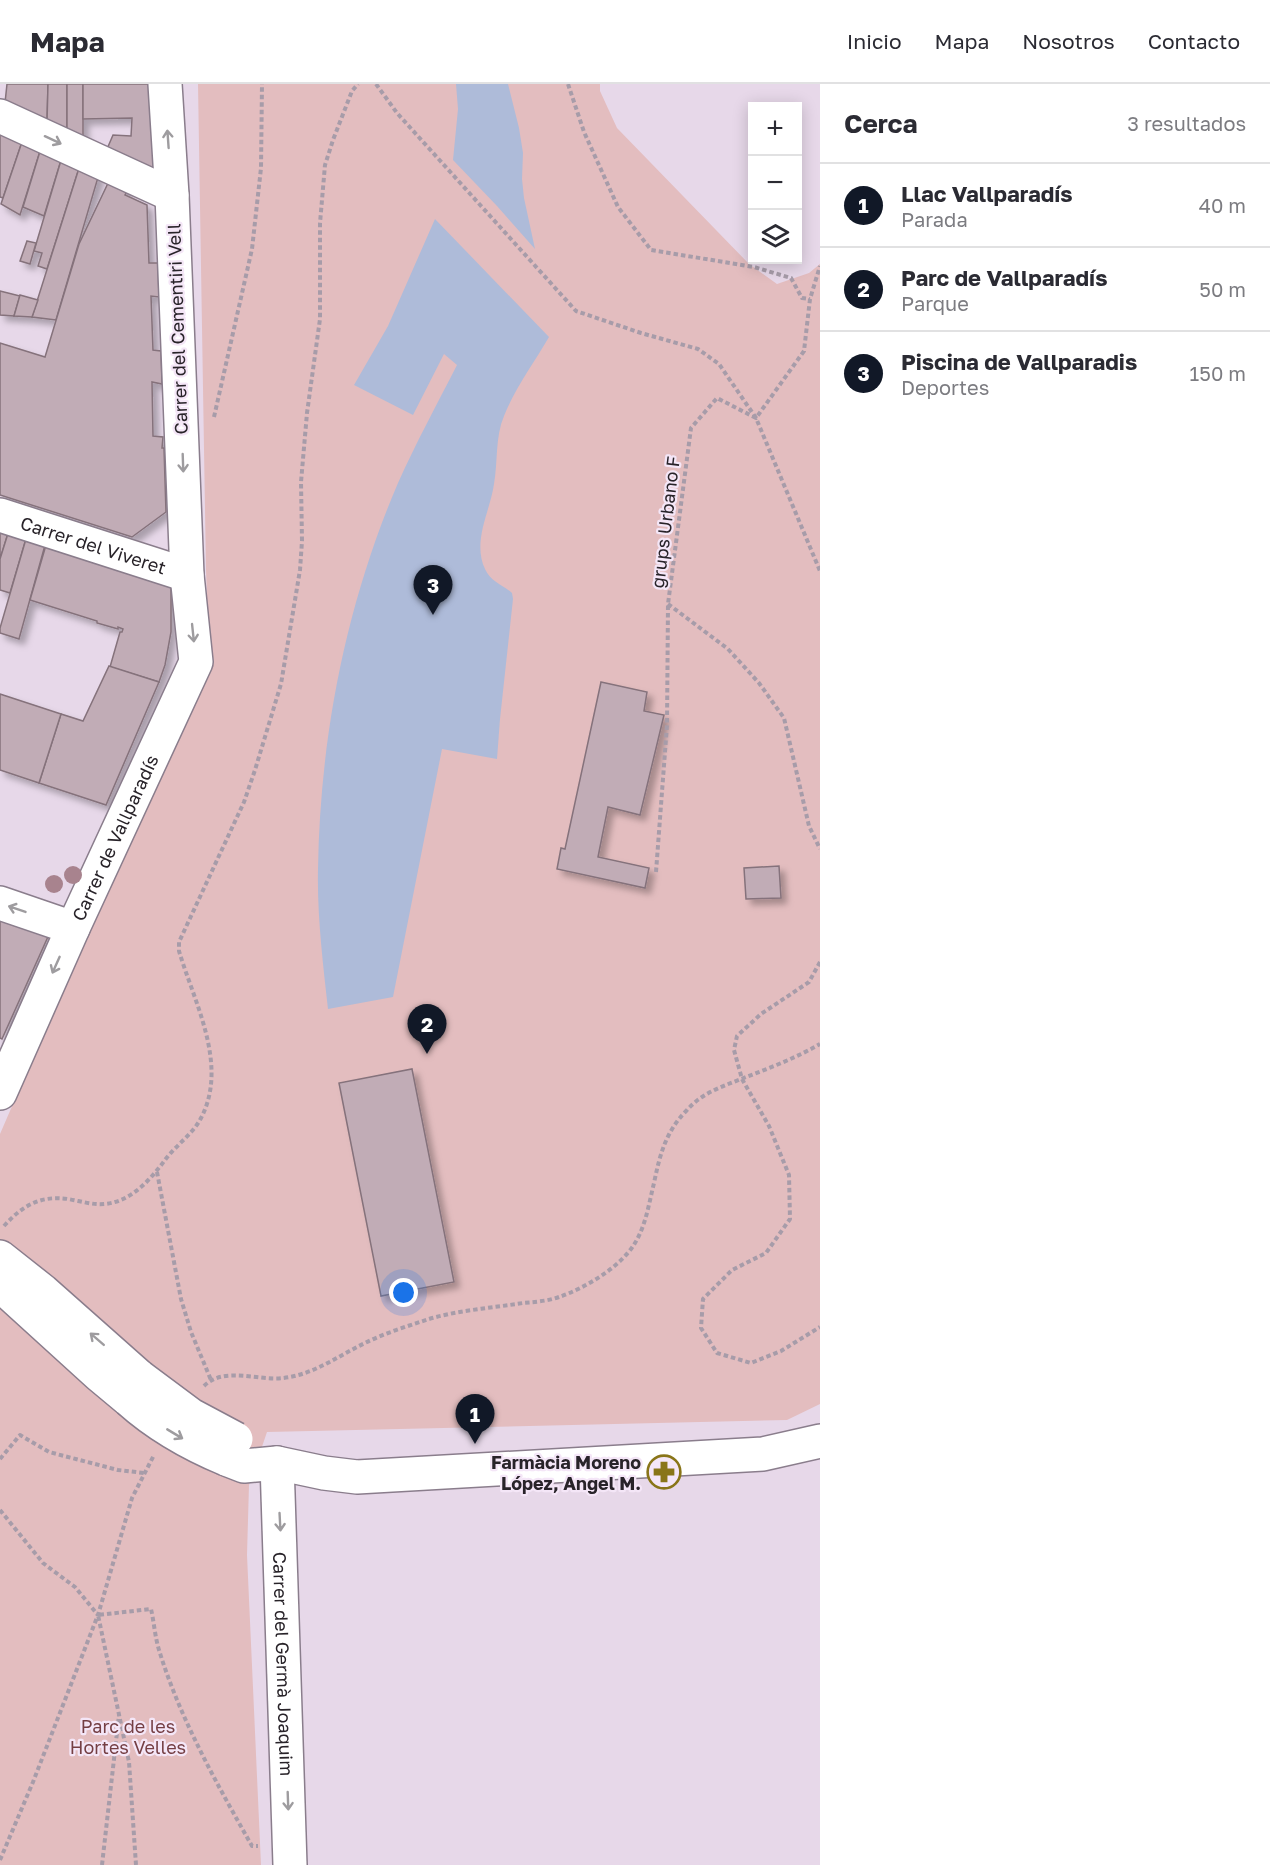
<!DOCTYPE html>
<html lang="es">
<head>
<meta charset="utf-8">
<style>
	body { margin:0; font-family:"Golos Text",sans-serif; background:#f7f7f7; color:#2b2b33 }
	.controls { position:absolute; right:18px; top:18px; display:grid; overflow:hidden; border-radius:0px; box-shadow:0 3px 15px #0003 }
	.controls button { width:54px; height:54px; display:grid; place-items:center; padding:0; border:0; border-bottom:2px solid #e1e1e2; background:#fff; color:#2b2b33; font:30px sans-serif }
	.you { position:absolute; left:404px; top:1209px; width:21px; height:21px; margin:-15px; border:4px solid #fff; border-radius:50%; background:#1a73e8; box-shadow:0 0 0 9px #1a73e833 }
	.badge { display:grid; place-items:center; width:39px; height:39px; border-radius:50%; background:#111827; color:#fff; font-size:20px; font-weight:700 }
	.pin { position:absolute; translate:-50% -50px; filter:drop-shadow(0 2px 3px #0008) }
	.pin::after { content:''; position:absolute; top:32px; width:21px; height:18px; background:inherit; clip-path:polygon(0 0,100% 0,50% 100%) }
	.list { margin:0; padding:0; list-style:none }
	h2 { display:flex; justify-content:space-between; align-items:center; height:78px; margin:0; padding:0 24px; font-size:26px }
	h2 small { font-size:20px; font-weight:400; color:#7c7c81 }
	.list li { display:grid; grid-template-columns:39px 1fr auto; gap:18px; align-items:center; box-sizing:border-box; height:84px; padding:0 24px; border-top:2px solid #e1e1e2 }
	.list b { display:block; font-size:22px; white-space:nowrap }
	.list p { margin:0; font-size:20px; white-space:nowrap; color:#7c7c81 }
	.list em { font-size:20px; font-style:normal; color:#7c7c81 }
	.icon { flex:none; width:33px; height:33px; fill:none; stroke:currentColor; stroke-width:2; stroke-linecap:round; stroke-linejoin:round }
	.map { position:relative; flex:none; width:820px; height:1781px; overflow:hidden }
	header { display:flex; align-items:center; gap:36px; box-sizing:border-box; height:84px; padding:0 30px; background:#fff; border-bottom:2px solid #e1e1e2 }
	header strong { font-size:28px }
	nav { display:flex; gap:33px; margin-inline-start:auto; font-size:21px }
	main { display:flex }
	aside { flex:1; background:#fff }
	.map>svg:first-child { display:block }
	.green { fill:#e3bdbf }
	.water { fill:#aebbd9 }
	.building { fill:#c1acb6; stroke:#85727b; stroke-width:1.5; filter:url(#shadow) }
	.lines { fill:none; stroke-linecap:round; stroke-linejoin:round }
	.minor-casing { stroke:#8a7d8c; stroke-width:36 }
	.path { stroke:#a79ca9; stroke-width:4; stroke-dasharray:4.5 3; stroke-linecap:butt }
	.minor { stroke:#fff; stroke-width:33 }
	.minor-bridge-casing { stroke:#8a7d8c; stroke-width:36; stroke-linecap:butt }
	.minor-bridge { stroke:#fff; stroke-width:33 }
	.tree { fill:#a8838e }
	.oneway { stroke:#9e9c9f }
	.labels { text-anchor:middle; dominant-baseline:central; stroke-width:4.5; stroke-linejoin:round; paint-order:stroke }
	.street-label { font-size:18px; fill:#282329; stroke:#f4e6f7 }
	.poi-label { font-size:18px; font-weight:bold; fill:#282329; stroke:#f4e6f7; text-anchor:end }
	.park-label { font-size:18px; fill:#743e43; stroke:#f4e6f7 }
</style>
</head>
<body>
<header>
<strong>Mapa</strong>
<nav><a>Inicio</a><a>Mapa</a><a>Nosotros</a><a>Contacto</a></nav>
</header>
<main>
<div class="map">
<svg width="820" height="1781" viewBox="0 0 820 1781">
	<defs>
		<filter id="shadow"><feDropShadow dx="5.5" dy="5.5" stdDeviation="3" flood-color="#0004"/></filter>
	</defs>
	<rect width="100%" height="100%" fill="#e7d8e9"/>
	<!-- green -->
	<polygon class="green" points="198,0 600,0 600,7 617,44 749,180 777,200 809,189 820,180 820,1320 787,1336 267,1348 249,1401 247,1471 261,1781 0,1781 0,1050 209,568 206,486"/>
	<!-- water -->
	<g class="water">
		<polygon points="456,0 508,0 519,44 523,69 522,95 524,114 535,165 497,122 453,76 458,25"/>
		<path d="M 435,135 L 549,253 C 534,279 515,304 504,332 C 495,353 498,378 494,400 C 490,428 472,457 485,485 C 490,497 503,501 512,509 L 513,515 L 500,635 L 497,675 L 442,665 L 393,913 L 328,925 C 323,879 317,832 318,785 C 320,653 346,520 398,399 C 416,359 437,320 457,281 L 444,270 L 413,331 L 354,301 L 388,242 Z"/>
	</g>
	<!-- building -->
	<g class="building">
		<polygon points="7,0 48,0 47,38 5,19"/>
		<polygon points="48,0 67,0 67,47 47,38"/>
		<polygon points="67,0 83,0 83,54 67,47"/>
		<polygon points="83,0 155,0 156,87 107,65 113,51 131,52 132,34 83,35"/>
		<polygon points="0,45 23,55 3,114 0,113"/>
		<polygon points="23,55 41,64 20,131 1,120"/>
		<polygon points="41,64 62,73 44,132 23,123"/>
		<polygon points="62,73 80,81 47,185 38,182 42,169 34,167"/>
		<polygon points="80,81 99,90 56,236 32,233"/>
		<polygon points="110,95 129,104 125,111 147,121 149,179 158,179 159,213 151,212 153,266 161,267 162,300 152,298 153,352 163,353 162,364 164,364 166,428 132,453 0,411 0,259 45,273 79,160"/>
		<polygon points="27,157 36,159 30,180 20,177"/>
		<polygon points="0,207 20,212 14,232 0,231"/>
		<polygon points="20,211 38,216 32,233 14,232"/>
		<polygon points="0,439 10,443 0,475"/>
		<polygon points="10,443 28,448 10,509 0,506 0,475"/>
		<polygon points="28,448 47,454 19,555 0,549 0,544"/>
		<polygon points="48,454 171,493 171,548 165,581 159,598 110,583 120,548 122,548 123,545 118,543 118,545 97,539 97,537 30,516"/>
		<polygon points="109,582 159,598 106,721 39,699 61,630 83,637"/>
		<polygon points="601,598 647,608 644,627 664,631 640,731 608,723 598,773 649,784 645,804 557,785 561,764 565,765"/>
		<polygon points="0,610 61,630 39,699 0,686"/>
		<polygon points="779,782 781,814 746,815 744,784"/>
		<polygon points="0,828 51,846 2,955 0,954"/>
		<polygon points="412,985 454,1198 381,1212 339,999"/>
	</g>
	<g class="lines">
		<!-- minor casing -->
		<g class="minor-casing">
			<g id="minor">
				<polyline points="0,32 172,111"/>
				<path id="s1" d="M 0,431 L 187,491"/>
				<polyline points="0,819 73,844"/>
				<path id="s2" d="M 0,1009 L 73,844 L 196,578 L 187,491 L 172,111 L 165,0"/>
				<polyline points="0,1173 43,1207 140,1293"/>
				<polyline points="0,1201 99,1291 129,1316"/>
				<polyline points="226,1375 244,1382 277,1379 324,1389 357,1393 763,1370 820,1357"/>
				<path id="s3" d="M 277,1379 L 290,1781"/>
			</g>
		</g>
		<!-- path -->
		<g class="path">
			<polyline points="376,0 397,29 576,227 641,249 698,265 719,280 756,334 820,487"/>
			<polyline points="568,0 584,48 618,123 651,166 754,183 791,194 802,214 810,215"/>
			<polyline points="214,333 252,165 261,84 262,0"/>
			<polyline points="668,520 728,565 759,599 784,634 809,742 820,765"/>
			<polyline points="656,788 667,641 668,520 691,344 717,314 756,334 804,267 810,215 820,182"/>
			<polyline points="820,878 809,898 761,930 737,952 734,966 742,995 769,1042 789,1091 790,1135 766,1169 732,1186 703,1215 701,1244 717,1269 751,1279 781,1267 820,1243"/>
			<polyline points="157,1088 181,1215 191,1248 211,1296"/>
			<path d="M 4,1142 C 22,1122 40,1111 68,1115 C 80,1117 92,1121 104,1120 C 131,1118 150,1096 165,1076 C 176,1061 193,1050 201,1034 C 229,981 194,918 179,867 L 179,858 L 244,718 L 255,686 L 281,600 L 300,486 L 302,457 L 301,398 L 307,329 L 320,235 L 320,139 L 325,81 L 333,56 L 352,7 L 358,0"/>
			<path d="M 204,1302 C 224,1282 258,1297 283,1294 C 313,1291 338,1272 365,1259 C 385,1249 408,1242 429,1235 C 459,1226 492,1224 523,1219 C 535,1218 548,1217 559,1213 C 585,1204 621,1183 635,1159 C 646,1141 649,1119 654,1099 C 660,1070 666,1047 687,1026 C 702,1009 721,1003 741,995 C 767,985 796,974 820,960"/>
			<polyline points="0,1375 20,1351 49,1368 118,1386 144,1389"/>
			<polyline points="0,1426 43,1479 75,1503 98,1531"/>
			<polyline points="0,1776 33,1698 98,1531 132,1414 154,1371"/>
			<polyline points="102,1781 119,1631"/>
			<path d="M 136,1781 L 129,1678 L 98,1531 L 151,1525 C 154,1538 155,1553 159,1566 C 180,1635 217,1700 252,1762 L 258,1762"/>
		</g>
		<!-- minor -->
		<use href="#minor" class="minor"/>
		<!-- minor-bridge casing -->
		<g class="minor-bridge-casing">
			<g id="minor-bridge">
				<polyline points="140,1293 191,1331 236,1355"/>
				<path d="M 129,1316 C 158,1342 190,1360 226,1375"/>
			</g>
		</g>
		<!-- minor-bridge -->
		<use href="#minor-bridge" class="minor-bridge"/>
	</g>
	<!-- trees -->
	<g class="tree">
		<circle cx="73" cy="791" r="9"/>
		<circle cx="54" cy="800" r="9"/>
	</g>
	<!-- one-way arrows -->
	<defs><path id="oneway-shaft" d="M-6 0H5M1.5-3L5.5 0L1.5 3" fill="none" stroke-width="1.6" stroke-linecap="round" stroke-linejoin="round" transform="scale(1.5)"/></defs>
	<g class="oneway">
		<use href="#oneway-shaft" transform="translate(168 55) rotate(-94)"/>
		<use href="#oneway-shaft" transform="translate(53 56) rotate(25)"/>
		<use href="#oneway-shaft" transform="translate(183 379) rotate(88)"/>
		<use href="#oneway-shaft" transform="translate(193 549) rotate(84)"/>
		<use href="#oneway-shaft" transform="translate(17 825) rotate(-161)"/>
		<use href="#oneway-shaft" transform="translate(56 881) rotate(114)"/>
		<use href="#oneway-shaft" transform="translate(97 1255) rotate(-139)"/>
		<use href="#oneway-shaft" transform="translate(175 1350) rotate(31)"/>
		<use href="#oneway-shaft" transform="translate(280 1438) rotate(87)"/>
		<use href="#oneway-shaft" transform="translate(288 1717) rotate(88)"/>
	</g>
	<!-- icons -->
	<defs>
		<g id="pharmacy-ring" transform="scale(1.725)"><circle r="9.5" fill="#f4e6f7" stroke="#897518" stroke-width="1.5"/><path d="M-2-6h4v4h4v4h-4v4h-4v-4h-4v-4h4Z" fill="#897518"/></g>
	</defs>
	<g fill-rule="evenodd">
		<use href="#pharmacy-ring" x="664" y="1388"/>
	</g>
	<g class="labels">
		<!-- street labels -->
		<g class="street-label">
			<text transform="translate(177 245) rotate(-92)">Carrer del Cementiri Vell</text>
			<text transform="translate(665 438) rotate(-83)">grups Urbano F</text>
			<text stroke="none"><textPath href="#s1" startOffset="98">Carrer del Viveret</textPath></text>
			<text stroke="none"><textPath href="#s2" startOffset="280">Carrer de Vallparadís</textPath></text>
			<text stroke="none"><textPath href="#s3" startOffset="201">Carrer del Germà Joaquim</textPath></text>
		</g>
		<!-- poi labels -->
		<g class="poi-label">
			<text x="641" y="1378">Farmàcia Moreno<tspan x="641" dy="21">López, Angel M.</tspan></text>
		</g>
		<!-- park labels -->
		<g class="park-label">
			<text x="128" y="1642">Parc de les<tspan x="128" dy="21">Hortes Velles</tspan></text>
		</g>
	</g>
</svg>
<div class="controls">
<button>+</button>
<button>−</button>
<button><svg class="icon" aria-label="layers" viewBox="0 0 24 24"><path d="M12 4l9 5-9 5-9-5zM3 14l9 5 9-5"/></svg></button>
</div>
<div class="you"></div>
<div class="pin badge" style="left:475px;top:1360px">1</div>
<div class="pin badge" style="left:427px;top:970px">2</div>
<div class="pin badge" style="left:433px;top:531px">3</div>
</div>
<aside>
<h2>Cerca<small>3 resultados</small></h2>
<ul class="list">
<li><span class="badge">1</span><div><b>Llac Vallparadís</b><p>Parada</p></div><em>40 m</em></li>
<li><span class="badge">2</span><div><b>Parc de Vallparadís</b><p>Parque</p></div><em>50 m</em></li>
<li><span class="badge">3</span><div><b>Piscina de Vallparadis</b><p>Deportes</p></div><em>150 m</em></li>
</ul>
</aside>
</main>
</body>
</html>
